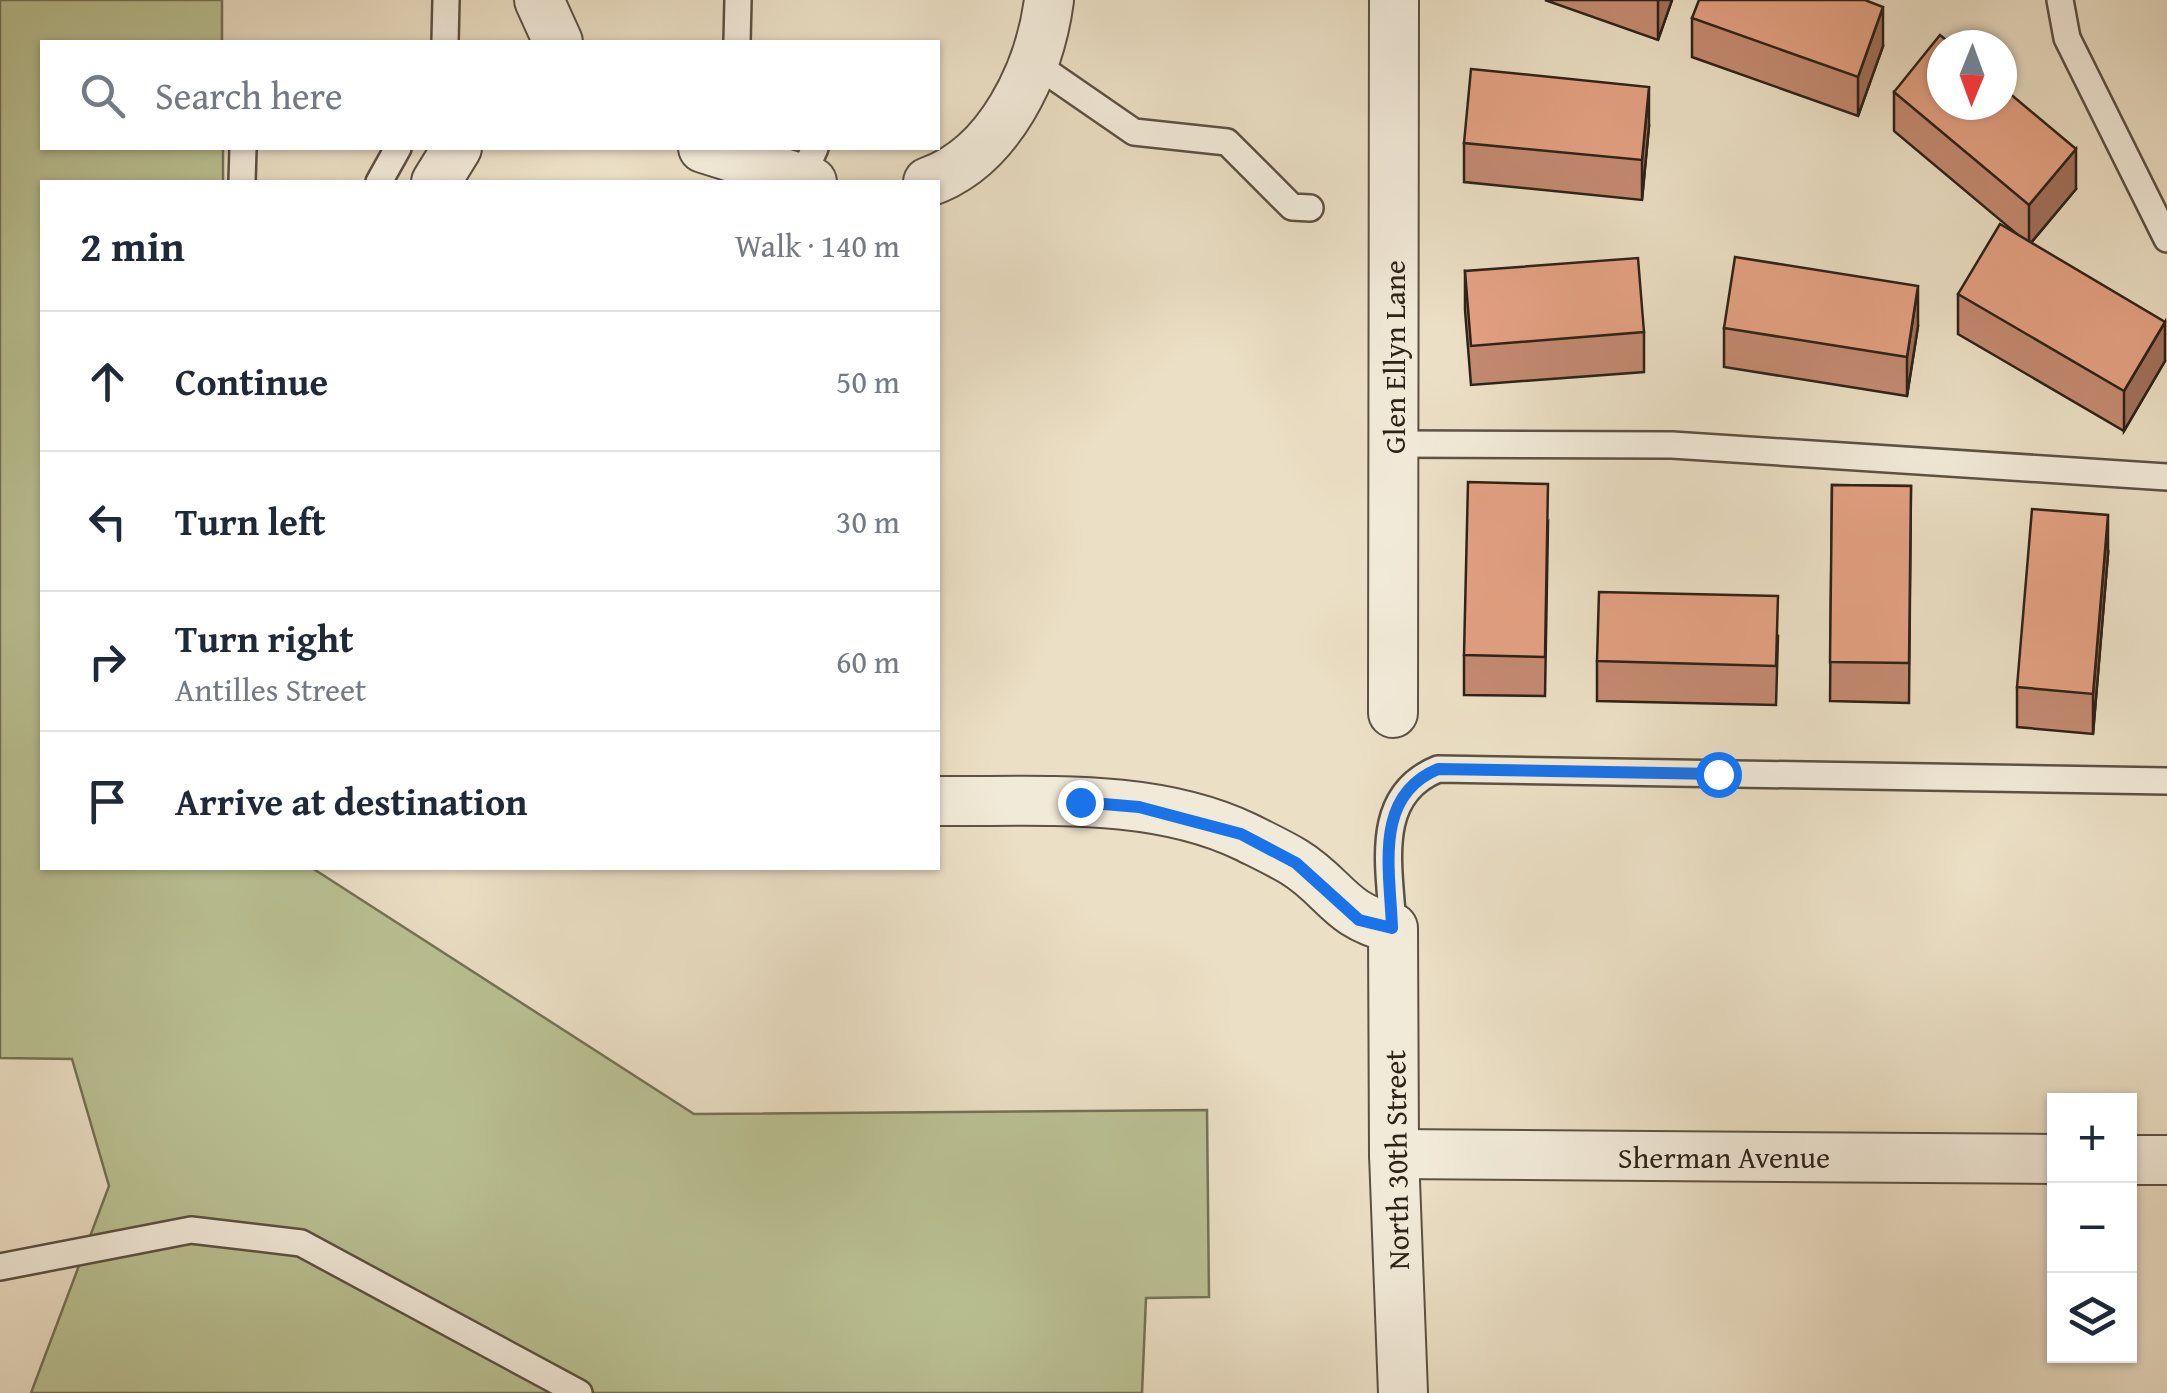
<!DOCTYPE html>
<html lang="en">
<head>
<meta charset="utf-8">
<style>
	body { margin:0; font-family:"Gentium Book Plus",serif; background:#f6f6f7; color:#1f2937 }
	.controls { position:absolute; right:30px; bottom:30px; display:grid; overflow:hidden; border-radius:0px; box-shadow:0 2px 8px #0004 }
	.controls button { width:90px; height:90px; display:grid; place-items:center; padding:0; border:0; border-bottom:2px solid #e0e1e3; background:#fff; color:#1f2937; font:50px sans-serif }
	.compass { position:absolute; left:1927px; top:30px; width:90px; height:90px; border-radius:50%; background:#fff; box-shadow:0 2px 8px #0004; rotate:181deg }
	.stop { position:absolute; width:30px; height:30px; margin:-22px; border:8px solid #1a73e8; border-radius:50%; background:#fff }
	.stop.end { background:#1a73e8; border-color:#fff; box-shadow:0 2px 10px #0008 }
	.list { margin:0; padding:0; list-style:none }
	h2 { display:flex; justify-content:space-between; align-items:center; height:130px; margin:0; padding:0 40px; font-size:42px }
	h2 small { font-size:32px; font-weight:400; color:#747a83 }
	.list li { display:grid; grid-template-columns:65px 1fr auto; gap:30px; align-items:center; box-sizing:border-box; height:140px; padding:0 40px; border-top:2px solid #e0e1e3 }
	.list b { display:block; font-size:38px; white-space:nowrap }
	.list p { margin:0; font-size:32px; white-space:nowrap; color:#747a83 }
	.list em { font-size:32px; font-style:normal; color:#747a83 }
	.icon { flex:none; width:55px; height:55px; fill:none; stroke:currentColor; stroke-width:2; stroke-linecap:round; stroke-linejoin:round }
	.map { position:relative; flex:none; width:2167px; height:1393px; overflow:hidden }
	.search { position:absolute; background:#fff; box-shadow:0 2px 8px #0004; left:40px; top:40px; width:900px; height:110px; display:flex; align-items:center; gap:25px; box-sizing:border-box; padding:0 35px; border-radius:0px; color:#747a83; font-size:38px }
	.panel { position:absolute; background:#fff; box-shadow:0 2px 8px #0004; left:40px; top:180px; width:900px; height:690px; border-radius:0px }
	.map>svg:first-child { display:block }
	.green { fill:#bac193; stroke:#747256; stroke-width:2.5 }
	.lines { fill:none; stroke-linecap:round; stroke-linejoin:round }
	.lane-casing { stroke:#5c5143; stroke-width:30 }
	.street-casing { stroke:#5c5143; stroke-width:52 }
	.lane { stroke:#f2ead9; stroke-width:25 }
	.street { stroke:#f2ead9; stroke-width:48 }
	.wall { fill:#c48a71; stroke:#2d2218; stroke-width:2.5 }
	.shaded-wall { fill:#a0715c; stroke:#2d2218; stroke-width:2.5 }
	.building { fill:#e4a183; stroke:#2d2218; stroke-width:2.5 }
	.route { stroke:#1a73e8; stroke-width:12 }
	.labels { text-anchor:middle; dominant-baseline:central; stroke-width:8; stroke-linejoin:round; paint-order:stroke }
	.street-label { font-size:30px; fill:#2d2218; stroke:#f2ead9 }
</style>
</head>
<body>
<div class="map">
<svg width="2167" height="1393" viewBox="0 0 2167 1393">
	<rect width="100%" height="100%" fill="#ebdfc5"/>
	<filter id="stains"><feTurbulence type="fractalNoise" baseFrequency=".002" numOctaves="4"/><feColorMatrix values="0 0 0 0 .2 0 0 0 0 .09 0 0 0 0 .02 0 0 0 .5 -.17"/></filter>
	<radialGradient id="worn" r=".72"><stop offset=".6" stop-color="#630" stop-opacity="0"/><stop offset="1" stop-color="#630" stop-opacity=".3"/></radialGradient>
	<!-- green -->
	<polygon class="green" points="0,0 222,0 222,42 42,42 42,148 223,148 223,182 42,182 42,868 312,868 694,1114 1207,1110 1209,1297 1146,1298 1142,1393 31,1393 109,1186 72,1059 0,1058"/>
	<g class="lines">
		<!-- lane casing -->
		<g class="lane-casing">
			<g id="lane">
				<polyline points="2060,0 2067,38 2167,239"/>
				<polyline points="445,42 446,0"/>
				<polyline points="737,42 738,0"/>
				<polyline points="1034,63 1134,132 1227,142 1292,207 1310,208"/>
				<polyline points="801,179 815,148"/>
				<polyline points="242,182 243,148"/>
				<polyline points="379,182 398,148"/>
				<polyline points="1394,444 1672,445 2167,477"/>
				<path d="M 1393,928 C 1390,868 1372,796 1438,769 L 2167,781"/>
				<polyline points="0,1267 191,1230 301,1243 579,1393"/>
			</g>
		</g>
		<!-- street casing -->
		<g class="street-casing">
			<g id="street">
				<polyline points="539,0 558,42"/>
				<polyline points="703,148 812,182"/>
				<polyline points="436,182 457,148"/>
				<path d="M 928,182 C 1000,157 1040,70 1049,0"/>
				<polyline points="1393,713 1394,0"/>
				<path d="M 938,801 C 1038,802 1153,792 1246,837 C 1262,845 1279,853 1294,862 C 1336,888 1339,916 1393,928 L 1394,1154 L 1403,1393"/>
				<polyline points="1394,1154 2054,1159"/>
				<polyline points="2130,1160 2167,1160"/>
			</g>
		</g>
		<!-- lane -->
		<use href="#lane" class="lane"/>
		<!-- street -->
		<use href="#street" class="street"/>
	</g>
	<!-- wall -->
	<g class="wall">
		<polygon points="1545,0 1672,0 1658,40"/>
		<polygon points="1692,18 1883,46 1858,116 1692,57"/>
		<polygon points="1894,92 2076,189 2031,243 2165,361 2124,431 1958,334 1958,294 2017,234 1894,131"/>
		<polygon points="1649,126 1642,200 1464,182 1464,143"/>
		<polygon points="1465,271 1644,332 1644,372 1471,385 1465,310"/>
		<polygon points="1918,326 1907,396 1724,367 1724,328"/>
		<polygon points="1832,485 1911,486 1909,703 1830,701"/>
		<polygon points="1548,523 1545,696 1464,695 1464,655"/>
		<polygon points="2108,554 2093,734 2017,727 2017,687"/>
		<polygon points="1778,636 1776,705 1597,701 1597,661"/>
	</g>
	<!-- shaded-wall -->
	<g class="shaded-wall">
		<polygon points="1658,0 1672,0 1658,40"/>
		<polygon points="1883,7 1883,46 1858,116 1858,77"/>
		<polygon points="1649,87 1649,126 1642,200 1642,160"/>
		<polygon points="2076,149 2076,189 2029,245 2029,205"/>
		<polygon points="1918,286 1918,326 1907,396 1907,357"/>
		<polygon points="2165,322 2165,361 2124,431 2124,391"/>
		<polygon points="2108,515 2108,554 2093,734 2093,694"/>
	</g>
	<!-- building -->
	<g class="building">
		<polygon points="1699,0 1865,0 1883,7 1858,77 1692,18"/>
		<polygon points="1940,35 1952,45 1942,45 1942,105 2002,105 2002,87 2076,149 2029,205 1894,92"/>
		<polygon points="1471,69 1649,87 1642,160 1464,143"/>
		<polygon points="2000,224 2165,322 2124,391 1958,294"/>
		<polygon points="1735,257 1918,286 1907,357 1724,328"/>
		<polygon points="1638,258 1644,332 1471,346 1465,271"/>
		<polygon points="1468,482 1548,484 1545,657 1464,655"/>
		<polygon points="1832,485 1911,486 1909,663 1830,662"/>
		<polygon points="2032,509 2108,515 2093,694 2017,687"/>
		<polygon points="1599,592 1778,596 1776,666 1597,661"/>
	</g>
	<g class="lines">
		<!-- route -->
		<path class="route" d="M 1080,802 L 1139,807 L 1241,834 L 1296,863 L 1359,920 L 1392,928 C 1390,869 1373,796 1438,769 L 1718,774"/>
	</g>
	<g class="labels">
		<!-- street labels -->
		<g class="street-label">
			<text transform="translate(1394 357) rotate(-90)">Glen Ellyn Lane</text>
			<text x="1724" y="1157">Sherman Avenue</text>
			<text transform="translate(1396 1160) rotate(-91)">North 30th Street</text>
		</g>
	</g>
	<rect width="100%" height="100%" filter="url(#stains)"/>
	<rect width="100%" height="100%" fill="url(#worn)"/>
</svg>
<div class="controls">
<button>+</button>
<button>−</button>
<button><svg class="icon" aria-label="layers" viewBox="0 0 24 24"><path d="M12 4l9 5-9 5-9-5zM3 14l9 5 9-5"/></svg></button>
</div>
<svg class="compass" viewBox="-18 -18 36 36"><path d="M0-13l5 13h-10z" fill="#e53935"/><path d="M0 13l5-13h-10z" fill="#747a83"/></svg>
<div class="stop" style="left:1718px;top:774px"></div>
<div class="stop end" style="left:1080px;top:802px"></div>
<div class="search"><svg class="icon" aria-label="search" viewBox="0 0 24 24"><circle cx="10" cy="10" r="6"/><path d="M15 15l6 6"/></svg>Search here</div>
<section class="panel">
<h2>2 min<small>Walk · 140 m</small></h2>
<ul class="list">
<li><svg class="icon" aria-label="ahead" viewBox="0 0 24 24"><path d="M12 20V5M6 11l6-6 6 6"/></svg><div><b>Continue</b></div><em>50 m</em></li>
<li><svg class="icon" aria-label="left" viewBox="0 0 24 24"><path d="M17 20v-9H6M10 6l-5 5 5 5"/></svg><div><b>Turn left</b></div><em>30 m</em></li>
<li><svg class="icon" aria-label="right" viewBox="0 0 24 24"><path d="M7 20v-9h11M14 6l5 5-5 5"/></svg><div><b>Turn right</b><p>Antilles Street</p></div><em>60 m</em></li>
<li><svg class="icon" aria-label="arrive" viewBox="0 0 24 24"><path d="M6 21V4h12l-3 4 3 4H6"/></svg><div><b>Arrive at destination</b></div></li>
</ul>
</section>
</div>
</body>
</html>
